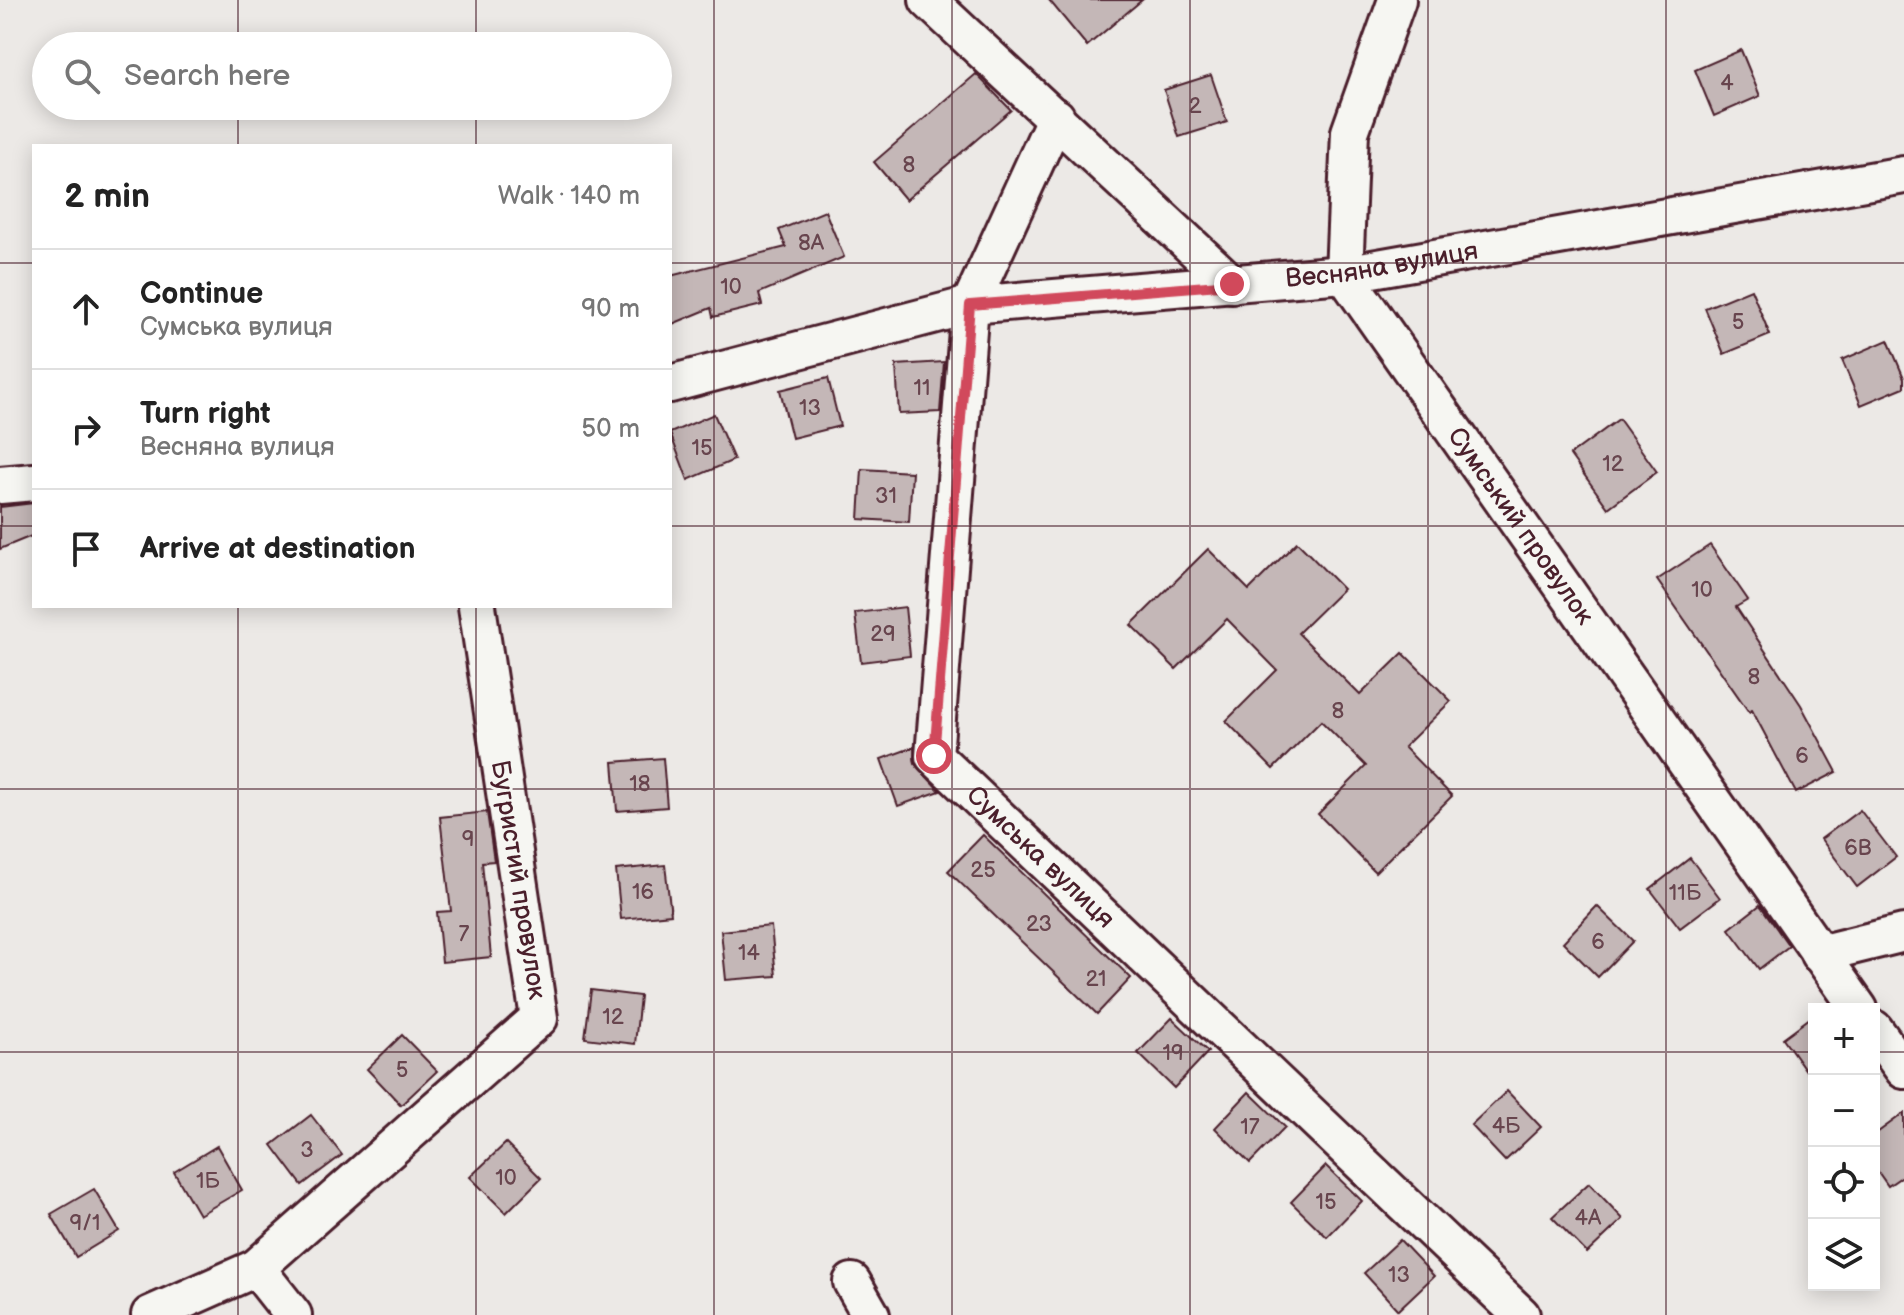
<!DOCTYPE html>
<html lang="en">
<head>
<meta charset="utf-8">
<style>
	body { margin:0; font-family:"Balsamiq Sans",sans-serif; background:#f2f2f2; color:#222 }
	.controls { position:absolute; right:24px; bottom:24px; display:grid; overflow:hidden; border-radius:0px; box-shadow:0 4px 20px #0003 }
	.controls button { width:72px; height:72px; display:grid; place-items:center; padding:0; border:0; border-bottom:2px solid #e0e0e0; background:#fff; color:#222; font:40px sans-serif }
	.stop { position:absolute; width:24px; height:24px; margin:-18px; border:6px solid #d1495b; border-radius:50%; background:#fff }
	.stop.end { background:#d1495b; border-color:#fff; box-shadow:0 2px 8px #0008 }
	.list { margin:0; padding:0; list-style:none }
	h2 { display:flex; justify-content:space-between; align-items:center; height:104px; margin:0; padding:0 32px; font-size:34px }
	h2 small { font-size:26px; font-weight:400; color:#767676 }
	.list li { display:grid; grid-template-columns:52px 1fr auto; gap:24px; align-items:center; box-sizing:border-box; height:120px; padding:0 32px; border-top:2px solid #e0e0e0 }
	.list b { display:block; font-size:30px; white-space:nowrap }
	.list p { margin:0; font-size:26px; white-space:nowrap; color:#767676 }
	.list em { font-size:26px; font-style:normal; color:#767676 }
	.icon { flex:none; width:44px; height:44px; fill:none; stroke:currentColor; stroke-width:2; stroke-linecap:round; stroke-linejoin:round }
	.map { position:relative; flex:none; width:1904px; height:1315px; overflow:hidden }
	.search { position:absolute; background:#fff; box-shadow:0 4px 20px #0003; left:32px; top:32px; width:640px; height:88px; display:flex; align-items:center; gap:20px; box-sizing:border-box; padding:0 28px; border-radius:44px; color:#767676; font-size:30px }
	.panel { position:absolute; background:#fff; box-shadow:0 4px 20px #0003; left:32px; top:144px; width:640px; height:464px; border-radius:0px }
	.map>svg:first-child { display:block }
	.building { fill:#c4b7b7; stroke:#4a1f2b; stroke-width:2 }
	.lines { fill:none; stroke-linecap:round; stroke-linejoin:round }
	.minor-casing { stroke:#4a1f2b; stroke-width:42 }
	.minor { stroke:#f6f6f2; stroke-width:36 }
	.route { stroke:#d1495b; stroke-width:10 }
	.grid { fill:none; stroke:#4a1f2b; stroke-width:2; stroke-opacity:0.55 }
	.labels { text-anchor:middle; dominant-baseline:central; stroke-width:6; stroke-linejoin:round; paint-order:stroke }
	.number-label { font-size:22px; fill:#68454e }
	.street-label { font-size:26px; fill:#4a1f2b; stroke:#f6f6f2 }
</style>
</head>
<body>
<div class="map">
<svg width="1904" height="1315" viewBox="0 0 1904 1315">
	<rect width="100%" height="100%" fill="#ece9e6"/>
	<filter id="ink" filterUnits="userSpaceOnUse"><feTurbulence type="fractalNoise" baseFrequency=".0125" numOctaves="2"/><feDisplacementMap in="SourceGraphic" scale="16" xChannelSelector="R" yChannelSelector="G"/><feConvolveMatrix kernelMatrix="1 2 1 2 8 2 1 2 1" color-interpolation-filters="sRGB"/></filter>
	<g filter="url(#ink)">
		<!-- building -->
		<g class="building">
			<polygon points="1049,0 1142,0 1087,46"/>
			<polygon points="1741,50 1760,96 1714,116 1695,70"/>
			<polygon points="976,74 1011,110 906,200 874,162"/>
			<polygon points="1211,75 1227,122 1179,137 1164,90"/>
			<polygon points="825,211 844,257 759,293 762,305 713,317 711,308 670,325 670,276 786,247 779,230"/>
			<polygon points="1751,289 1770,335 1724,354 1705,308"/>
			<polygon points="1888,340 1904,378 1904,387 1861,405 1842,360"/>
			<polygon points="944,362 940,412 899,414 896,365"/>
			<polygon points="828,378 840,426 792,438 780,390"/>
			<polygon points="714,414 734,460 688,480 670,433"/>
			<polygon points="1619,419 1657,472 1608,508 1570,455"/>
			<polygon points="862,469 912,472 909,522 859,519"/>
			<polygon points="34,503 34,535 0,549 0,507"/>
			<polygon points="1297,542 1343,589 1298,633 1360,695 1403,653 1451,701 1404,747 1452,796 1375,872 1318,814 1366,766 1321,721 1273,769 1226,721 1277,670 1227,619 1176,669 1131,625 1208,549 1249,590"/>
			<polygon points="1710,545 1748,600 1736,607 1801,705 1837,772 1796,793 1752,710 1749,712 1657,580"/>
			<polygon points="905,607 910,656 861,662 855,613"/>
			<polygon points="914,747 915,764 940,791 898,806 881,759"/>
			<polygon points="663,758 667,807 617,811 613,762"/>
			<polygon points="1860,810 1896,857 1857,887 1821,839"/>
			<polygon points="487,812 494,861 482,862 491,957 442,962 437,912 451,911 440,817"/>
			<polygon points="983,835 1131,978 1097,1014 948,871"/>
			<polygon points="1690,858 1720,898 1680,928 1650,889"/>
			<polygon points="665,865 671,914 621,919 616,870"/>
			<polygon points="1760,905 1789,946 1759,969 1729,929"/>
			<polygon points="1597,906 1633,941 1598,977 1563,942"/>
			<polygon points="771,926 776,976 726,980 721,931"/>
			<polygon points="591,990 640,996 635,1044 585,1038"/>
			<polygon points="1814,1015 1814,1082 1783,1038"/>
			<polygon points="1172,1018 1208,1052 1174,1088 1138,1053"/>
			<polygon points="402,1035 437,1071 401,1105 367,1069"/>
			<polygon points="1507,1091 1541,1127 1505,1161 1471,1125"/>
			<polygon points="1249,1092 1285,1127 1250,1163 1215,1128"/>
			<polygon points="1904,1113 1904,1175 1888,1186 1874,1166 1874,1135"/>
			<polygon points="311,1115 342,1155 302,1185 272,1145"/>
			<polygon points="506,1143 541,1178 506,1213 470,1177"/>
			<polygon points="217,1146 242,1190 199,1215 174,1172"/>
			<polygon points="1326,1166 1362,1201 1327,1237 1291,1202"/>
			<polygon points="1589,1183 1623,1219 1587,1253 1552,1217"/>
			<polygon points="94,1189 119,1231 76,1257 51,1214"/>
			<polygon points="1400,1240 1434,1276 1398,1310 1364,1273"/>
		</g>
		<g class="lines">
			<!-- minor casing -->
			<g class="minor-casing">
				<g id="minor">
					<polyline points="928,0 1232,284"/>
					<path id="s1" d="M 1397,0 L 1350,132 L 1344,274 L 1859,1009"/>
					<path id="s2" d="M 1056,117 L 970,305 L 934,756 L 1521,1315"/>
					<path id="s3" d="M 670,384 L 970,305 L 1344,274 L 1904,175"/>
					<polyline points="0,485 34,482"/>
					<polyline points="1819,954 1904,933"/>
					<polyline points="1874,1029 1904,1070"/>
					<polyline points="256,1268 293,1315"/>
					<polyline points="852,1282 871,1315"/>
					<polyline points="150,1315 256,1268 539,1018 477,606"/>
				</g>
			</g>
			<!-- minor -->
			<use href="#minor" class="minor"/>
		</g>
	</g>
	<g class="lines" filter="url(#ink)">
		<!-- route -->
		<polyline class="route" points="934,756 970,305 1232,284"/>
	</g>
	<!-- grid -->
	<path class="grid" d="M 238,0 L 238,46M 476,0 L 476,46M 714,0 L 714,1315M 952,0 L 952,1315M 1190,0 L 1190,1315M 1428,0 L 1428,1315M 1666,0 L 1666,1315M 238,106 L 238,146M 476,106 L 476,146M 0,263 L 34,263M 670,263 L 1904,263M 0,526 L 34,526M 670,526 L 1904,526M 238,606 L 238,1315M 476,606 L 476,1315M 0,789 L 1904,789M 0,1052 L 1814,1052M 1874,1052 L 1904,1052"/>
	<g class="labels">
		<!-- number labels -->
		<g class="number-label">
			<text x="1727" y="83">4</text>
			<text x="1195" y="106">2</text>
			<text x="909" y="165">8</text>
			<text x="811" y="243">8А</text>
			<text x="731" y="287">10</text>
			<text x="1738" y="322">5</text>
			<text x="922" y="388">11</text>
			<text x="810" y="408">13</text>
			<text x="702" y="448">15</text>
			<text x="1613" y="464">12</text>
			<text x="886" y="496">31</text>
			<text x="1702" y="590">10</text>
			<text x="883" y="634">29</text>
			<text x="1754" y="677">8</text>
			<text x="1338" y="711">8</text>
			<text x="1802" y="756">6</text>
			<text x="640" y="784">18</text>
			<text x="468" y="839">9</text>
			<text x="1858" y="848">6В</text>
			<text x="983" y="870">25</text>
			<text x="643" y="892">16</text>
			<text x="1685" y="893">11Б</text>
			<text x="1039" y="924">23</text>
			<text x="464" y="934">7</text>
			<text x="1598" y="942">6</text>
			<text x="749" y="953">14</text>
			<text x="1096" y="979">21</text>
			<text x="613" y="1017">12</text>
			<text x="1173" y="1053">19</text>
			<text x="402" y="1070">5</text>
			<text x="1506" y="1126">4Б</text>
			<text x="1250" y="1127">17</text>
			<text x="307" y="1150">3</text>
			<text x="506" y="1178">10</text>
			<text x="208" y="1181">1Б</text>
			<text x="1326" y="1202">15</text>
			<text x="1588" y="1218">4А</text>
			<text x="85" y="1223">9/1</text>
			<text x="1399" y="1275">13</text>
		</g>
		<!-- street labels -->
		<g class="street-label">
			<text stroke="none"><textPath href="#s3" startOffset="724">Весняна вулиця</textPath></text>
			<text stroke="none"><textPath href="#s1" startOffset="590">Сумський провулок</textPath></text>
			<text stroke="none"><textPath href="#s2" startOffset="806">Сумська вулиця</textPath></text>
			<text transform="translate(518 880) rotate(81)">Бугристий провулок</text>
		</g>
	</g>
</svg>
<div class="controls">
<button>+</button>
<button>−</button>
<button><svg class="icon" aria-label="locate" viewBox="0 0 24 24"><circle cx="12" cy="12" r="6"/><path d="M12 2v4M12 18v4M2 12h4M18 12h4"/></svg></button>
<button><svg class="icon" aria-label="layers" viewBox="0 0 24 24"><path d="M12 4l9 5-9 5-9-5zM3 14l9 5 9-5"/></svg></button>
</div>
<div class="stop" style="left:934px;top:756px"></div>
<div class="stop end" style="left:1232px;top:284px"></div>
<div class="search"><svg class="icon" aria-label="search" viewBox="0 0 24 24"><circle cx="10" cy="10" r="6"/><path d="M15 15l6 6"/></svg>Search here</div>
<section class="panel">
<h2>2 min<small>Walk · 140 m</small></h2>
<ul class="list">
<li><svg class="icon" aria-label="ahead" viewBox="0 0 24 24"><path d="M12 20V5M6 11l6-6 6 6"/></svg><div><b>Continue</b><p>Сумська вулиця</p></div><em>90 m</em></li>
<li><svg class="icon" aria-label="right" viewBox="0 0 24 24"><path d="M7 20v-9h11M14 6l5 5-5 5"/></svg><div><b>Turn right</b><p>Весняна вулиця</p></div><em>50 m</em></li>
<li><svg class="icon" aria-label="arrive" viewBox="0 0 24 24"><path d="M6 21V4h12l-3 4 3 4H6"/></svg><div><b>Arrive at destination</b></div></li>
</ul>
</section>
</div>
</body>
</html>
